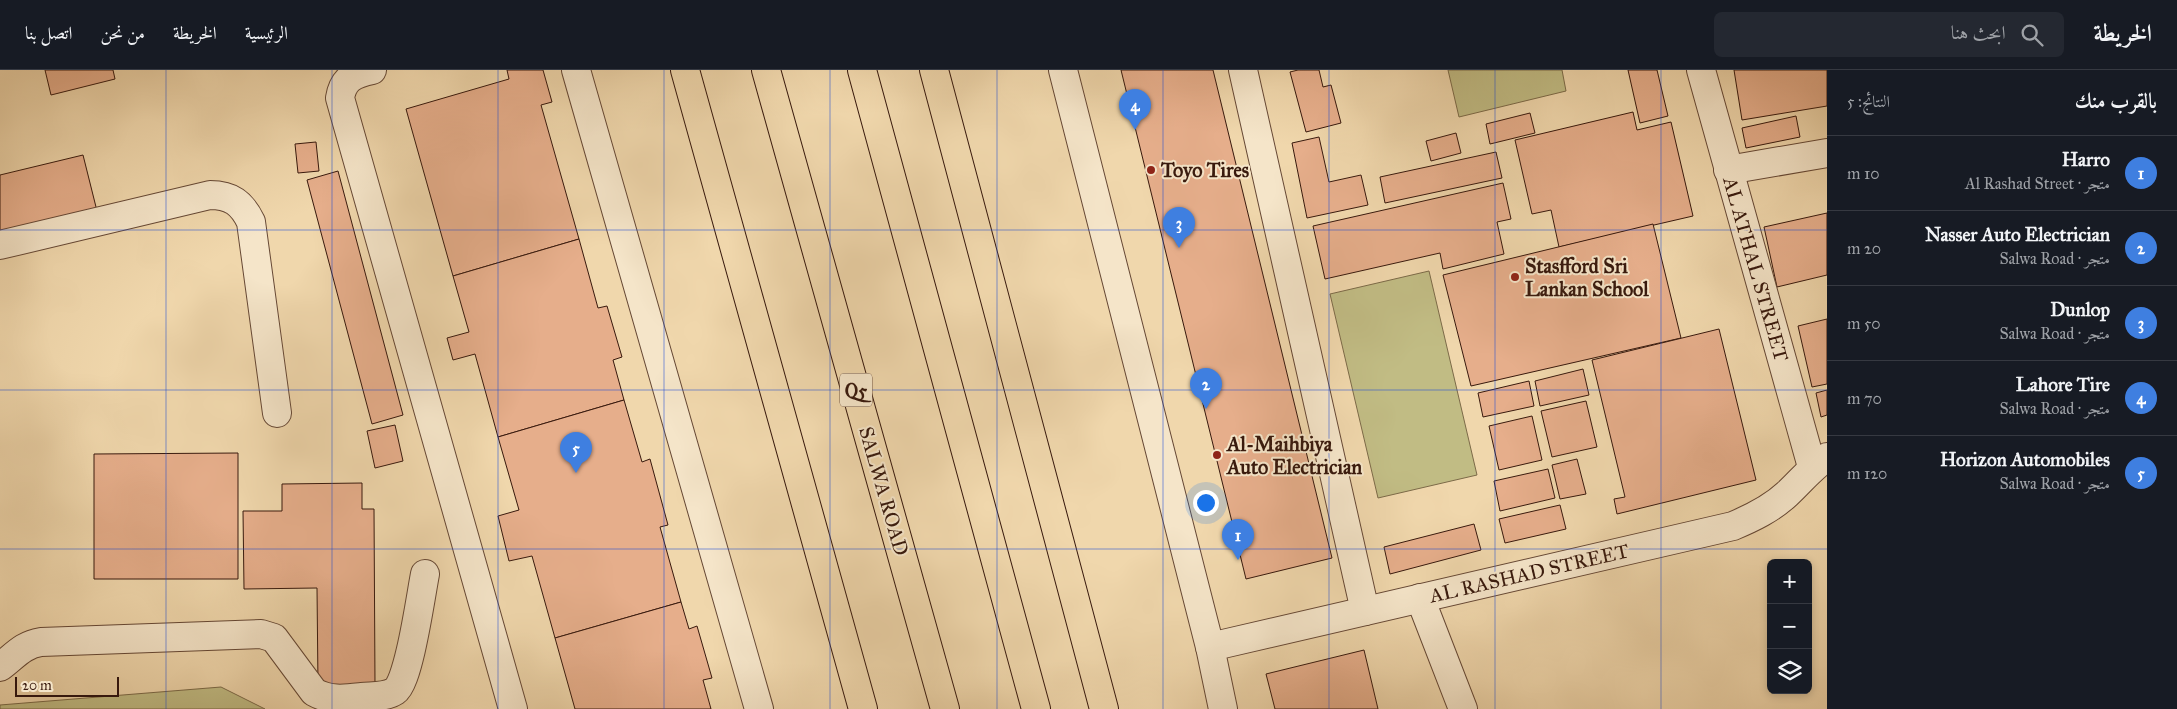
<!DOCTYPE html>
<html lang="ar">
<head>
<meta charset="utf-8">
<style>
	body { margin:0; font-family:"IM FELL Great Primer",Amiri,serif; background:#242831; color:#f1f3f6; direction:rtl }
	.controls { position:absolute; right:15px; bottom:15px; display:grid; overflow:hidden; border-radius:8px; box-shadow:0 2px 8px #0003 }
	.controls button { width:45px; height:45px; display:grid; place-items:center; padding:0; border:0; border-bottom:1px solid #363941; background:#171b24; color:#f1f3f6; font:25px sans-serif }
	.scale { position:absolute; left:15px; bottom:12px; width:104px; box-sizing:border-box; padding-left:5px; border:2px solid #38190d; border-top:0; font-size:14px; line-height:18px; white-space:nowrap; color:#38190d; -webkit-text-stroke:4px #f5e5c9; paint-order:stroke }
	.you { position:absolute; left:1205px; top:432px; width:18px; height:18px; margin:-12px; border:4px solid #fff; border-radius:50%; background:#1a73e8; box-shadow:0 0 0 8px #1a73e833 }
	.badge { display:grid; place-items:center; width:32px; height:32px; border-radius:50%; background:#db2777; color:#fff; font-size:16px; font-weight:700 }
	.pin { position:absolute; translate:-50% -41px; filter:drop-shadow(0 1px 2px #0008) }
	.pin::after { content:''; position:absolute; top:26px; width:18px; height:15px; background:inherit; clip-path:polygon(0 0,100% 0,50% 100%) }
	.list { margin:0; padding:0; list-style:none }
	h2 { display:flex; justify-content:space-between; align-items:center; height:65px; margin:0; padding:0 20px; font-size:21px }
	h2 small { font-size:16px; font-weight:400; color:#9ea1a6 }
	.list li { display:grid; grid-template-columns:32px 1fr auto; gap:15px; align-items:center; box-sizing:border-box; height:75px; padding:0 20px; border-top:1px solid #363941 }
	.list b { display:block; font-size:19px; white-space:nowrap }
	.list p { margin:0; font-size:16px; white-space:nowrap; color:#9ea1a6 }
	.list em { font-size:16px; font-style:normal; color:#9ea1a6 }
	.icon { flex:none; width:28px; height:28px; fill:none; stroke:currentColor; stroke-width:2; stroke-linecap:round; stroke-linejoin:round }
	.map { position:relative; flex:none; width:1827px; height:639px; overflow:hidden; direction:ltr }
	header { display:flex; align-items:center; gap:30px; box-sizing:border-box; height:70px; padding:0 25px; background:#171b24; border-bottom:1px solid #363941 }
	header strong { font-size:24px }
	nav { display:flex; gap:28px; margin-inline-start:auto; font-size:18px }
	.search { width:350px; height:45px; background:#242831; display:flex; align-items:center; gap:12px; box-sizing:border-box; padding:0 18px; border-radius:8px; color:#9ea1a6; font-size:19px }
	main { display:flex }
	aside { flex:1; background:#171b24 }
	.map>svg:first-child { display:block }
	.green { fill:#c1bc84; stroke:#7c6a48 }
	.building { fill:#e6ae8b; stroke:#38190d }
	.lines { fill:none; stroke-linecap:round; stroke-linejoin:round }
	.minor-casing { stroke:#664835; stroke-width:30 }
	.major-casing { stroke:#38190d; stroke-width:30 }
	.highway-casing { stroke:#38190d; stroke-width:30 }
	.minor { stroke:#f5e5c9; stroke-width:28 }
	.major { stroke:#f0d7ac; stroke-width:28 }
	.highway { stroke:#f0d7ac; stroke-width:28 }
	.grid { fill:none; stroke:#1d4ed8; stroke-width:1; stroke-opacity:0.55 }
	.poi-dot { fill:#8f2418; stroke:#f5e5c9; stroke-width:2 }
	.labels { text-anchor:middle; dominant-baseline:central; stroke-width:4; stroke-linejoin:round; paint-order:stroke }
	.shield { fill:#f5e5c9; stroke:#715645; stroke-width:1 }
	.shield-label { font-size:19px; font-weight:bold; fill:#38190d }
	.poi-label { font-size:20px; font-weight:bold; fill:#38190d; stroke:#f5e5c9; text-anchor:start }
	.street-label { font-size:20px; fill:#38190d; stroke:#f5e5c9 }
</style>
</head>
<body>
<header>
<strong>الخريطة</strong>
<div class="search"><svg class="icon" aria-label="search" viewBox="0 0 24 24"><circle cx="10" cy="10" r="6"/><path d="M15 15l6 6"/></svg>ابحث هنا</div>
<nav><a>الرئيسية</a><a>الخريطة</a><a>من نحن</a><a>اتصل بنا</a></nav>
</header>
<main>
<aside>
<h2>بالقرب منك<small>النتائج: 5</small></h2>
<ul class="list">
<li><span class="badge" style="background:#3f7fe0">1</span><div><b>Harro</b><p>متجر · Al Rashad Street</p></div><em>10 m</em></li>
<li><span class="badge" style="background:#3f7fe0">2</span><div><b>Nasser Auto Electrician</b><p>متجر · Salwa Road</p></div><em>20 m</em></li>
<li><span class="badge" style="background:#3f7fe0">3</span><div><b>Dunlop</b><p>متجر · Salwa Road</p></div><em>50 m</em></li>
<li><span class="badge" style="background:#3f7fe0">4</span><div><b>Lahore Tire</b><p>متجر · Salwa Road</p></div><em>70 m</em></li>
<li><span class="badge" style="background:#3f7fe0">5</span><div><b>Horizon Automobiles</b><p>متجر · Salwa Road</p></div><em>120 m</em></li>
</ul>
</aside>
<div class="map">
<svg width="1827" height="639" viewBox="0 0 1827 639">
	<rect width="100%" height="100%" fill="#f0d7ac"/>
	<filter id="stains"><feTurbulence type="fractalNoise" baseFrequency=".004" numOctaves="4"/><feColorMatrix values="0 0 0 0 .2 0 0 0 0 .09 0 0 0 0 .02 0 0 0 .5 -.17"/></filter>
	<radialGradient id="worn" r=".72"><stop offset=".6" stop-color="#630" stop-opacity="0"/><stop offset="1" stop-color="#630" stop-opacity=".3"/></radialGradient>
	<!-- green -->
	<g class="green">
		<polygon points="1448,0 1562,0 1566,21 1459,47"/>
		<polygon points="1429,201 1477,405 1378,428 1330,224"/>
		<polygon points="221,617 265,639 0,639 0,635"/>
	</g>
	<!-- building -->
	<g class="building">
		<polygon points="45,0 113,0 115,9 51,25"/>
		<polygon points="507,0 543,0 552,32 541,35 579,169 453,206 406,39 509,9"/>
		<polygon points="1121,0 1213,0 1332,488 1246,509"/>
		<polygon points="1298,0 1319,0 1323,17 1331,15 1341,53 1306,62 1290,2"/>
		<polygon points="1628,0 1657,0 1668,46 1640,53"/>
		<polygon points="1734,0 1827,0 1827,36 1742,50"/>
		<polygon points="1633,42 1637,60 1671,52 1693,146 1559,177 1551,140 1532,144 1515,70"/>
		<polygon points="1530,43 1535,63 1490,74 1486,54"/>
		<polygon points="1796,46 1800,67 1746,78 1742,58"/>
		<polygon points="1456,63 1461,83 1431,91 1426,71"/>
		<polygon points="1319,67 1329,112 1361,105 1368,135 1307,148 1292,73"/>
		<polygon points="316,72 319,101 298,103 295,74"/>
		<polygon points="1496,82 1502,108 1385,133 1380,107"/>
		<polygon points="83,85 98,145 0,169 0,105"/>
		<polygon points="338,101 403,345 372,354 307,110"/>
		<polygon points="1503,113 1511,149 1497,152 1504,184 1443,199 1440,183 1325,209 1313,156"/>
		<polygon points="1827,143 1827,205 1777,217 1764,157"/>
		<polygon points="1653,154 1681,268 1471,316 1443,205"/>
		<polygon points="579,169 598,238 607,236 622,287 613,290 624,330 498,367 475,284 453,290 447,268 469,262 453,206"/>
		<polygon points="1827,249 1827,314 1812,317 1798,256"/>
		<polygon points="1719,259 1756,410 1617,444 1614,429 1625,427 1592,290"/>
		<polygon points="1583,299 1589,325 1540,336 1535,311"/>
		<polygon points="1529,311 1534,336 1483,347 1478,323"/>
		<polygon points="1827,320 1827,345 1821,347 1816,323"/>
		<polygon points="624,330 642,392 650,389 668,455 660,457 681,532 555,568 532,486 509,491 498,446 519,440 498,367"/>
		<polygon points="1586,331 1597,377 1552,387 1541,341"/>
		<polygon points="1532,346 1542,390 1499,400 1489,356"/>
		<polygon points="395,355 403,391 375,398 367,361"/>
		<polygon points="238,383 238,509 94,509 94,384"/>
		<polygon points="1577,389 1586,424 1560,429 1552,395"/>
		<polygon points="1548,399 1555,428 1500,441 1494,411"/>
		<polygon points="362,413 362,439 374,439 375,615 318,615 317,518 244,519 243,441 282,441 282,414"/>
		<polygon points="1560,435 1566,459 1505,473 1499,449"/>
		<polygon points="1474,454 1481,480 1390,504 1384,477"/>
		<polygon points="681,532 689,559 697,556 712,608 703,610 711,639 575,639 555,568"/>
		<polygon points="1364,580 1378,639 1275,639 1266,604"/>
	</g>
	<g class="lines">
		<!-- minor casing -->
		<g class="minor-casing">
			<g id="minor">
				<path d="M 372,0 C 353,4 343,9 340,28 L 513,639"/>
				<polyline points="576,0 759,639"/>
				<polyline points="1063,0 1210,577 1223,639"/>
				<polyline points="1243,0 1365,541"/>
				<polyline points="1701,0 1812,397"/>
				<polyline points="1728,100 1827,83"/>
				<path d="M 0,175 L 210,125 C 231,125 242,133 251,152 L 277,343"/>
				<polyline points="1420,528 1463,639"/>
				<path d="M 1210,577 L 1733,456 C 1752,448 1771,439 1787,424 C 1801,411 1811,398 1827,387"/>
				<path d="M 0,597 C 15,586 22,575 41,572 L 261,564 L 274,568 L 314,622 C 330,631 344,629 362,627 C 373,626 386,627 395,621 C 409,612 421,524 425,504"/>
			</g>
		</g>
		<!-- major casing -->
		<g class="major-casing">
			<g id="major">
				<polyline points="685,0 863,639"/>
				<polyline points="934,0 1104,639"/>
			</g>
		</g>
		<!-- highway casing -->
		<g class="highway-casing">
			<g id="highway">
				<polyline points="766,0 945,639"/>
				<polyline points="862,0 1036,639"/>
			</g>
		</g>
		<!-- minor -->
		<use href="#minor" class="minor"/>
		<!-- major -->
		<use href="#major" class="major"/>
		<!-- highway -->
		<use href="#highway" class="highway"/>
	</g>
	<!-- grid -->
	<path class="grid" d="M 166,0 L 166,639M 332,0 L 332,639M 498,0 L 498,639M 664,0 L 664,639M 830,0 L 830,639M 997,0 L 997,639M 1163,0 L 1163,639M 1329,0 L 1329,639M 1495,0 L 1495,639M 1661,0 L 1661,639M 0,160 L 1827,160M 0,320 L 1827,320M 0,479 L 1827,479"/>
	<!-- markers -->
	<g class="poi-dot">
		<circle cx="1151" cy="100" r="5"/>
		<circle cx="1515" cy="207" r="5"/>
		<circle cx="1217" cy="385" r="5"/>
	</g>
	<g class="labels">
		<!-- shield labels -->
		<rect class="shield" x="840" y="303.5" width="32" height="33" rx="4"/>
		<g class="shield-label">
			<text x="856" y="320">Q5</text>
		</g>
		<!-- poi labels -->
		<g class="poi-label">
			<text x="1161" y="100">Toyo Tires</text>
			<text x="1525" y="196">Stasfford Sri<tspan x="1525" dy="23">Lankan School</tspan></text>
			<text x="1227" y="374">Al-Maihbiya<tspan x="1227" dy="23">Auto Electrician</tspan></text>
		</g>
		<!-- street labels -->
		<g class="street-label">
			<text transform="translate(1756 199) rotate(74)">AL ATHAL STREET</text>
			<text transform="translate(884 421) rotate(74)">SALWA ROAD</text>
			<text transform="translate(1529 503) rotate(-13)">AL RASHAD STREET</text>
		</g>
	</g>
	<rect width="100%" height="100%" filter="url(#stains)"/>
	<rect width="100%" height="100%" fill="url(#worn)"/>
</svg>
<div class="controls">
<button>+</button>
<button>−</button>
<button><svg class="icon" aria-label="layers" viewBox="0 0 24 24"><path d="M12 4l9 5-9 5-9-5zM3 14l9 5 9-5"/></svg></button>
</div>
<div class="scale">20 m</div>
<div class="you"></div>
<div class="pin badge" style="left:1238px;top:490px;background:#3f7fe0">1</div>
<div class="pin badge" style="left:1206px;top:339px;background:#3f7fe0">2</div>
<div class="pin badge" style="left:1179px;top:178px;background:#3f7fe0">3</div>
<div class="pin badge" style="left:1135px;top:60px;background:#3f7fe0">4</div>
<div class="pin badge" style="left:576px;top:403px;background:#3f7fe0">5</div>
</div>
</main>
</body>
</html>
